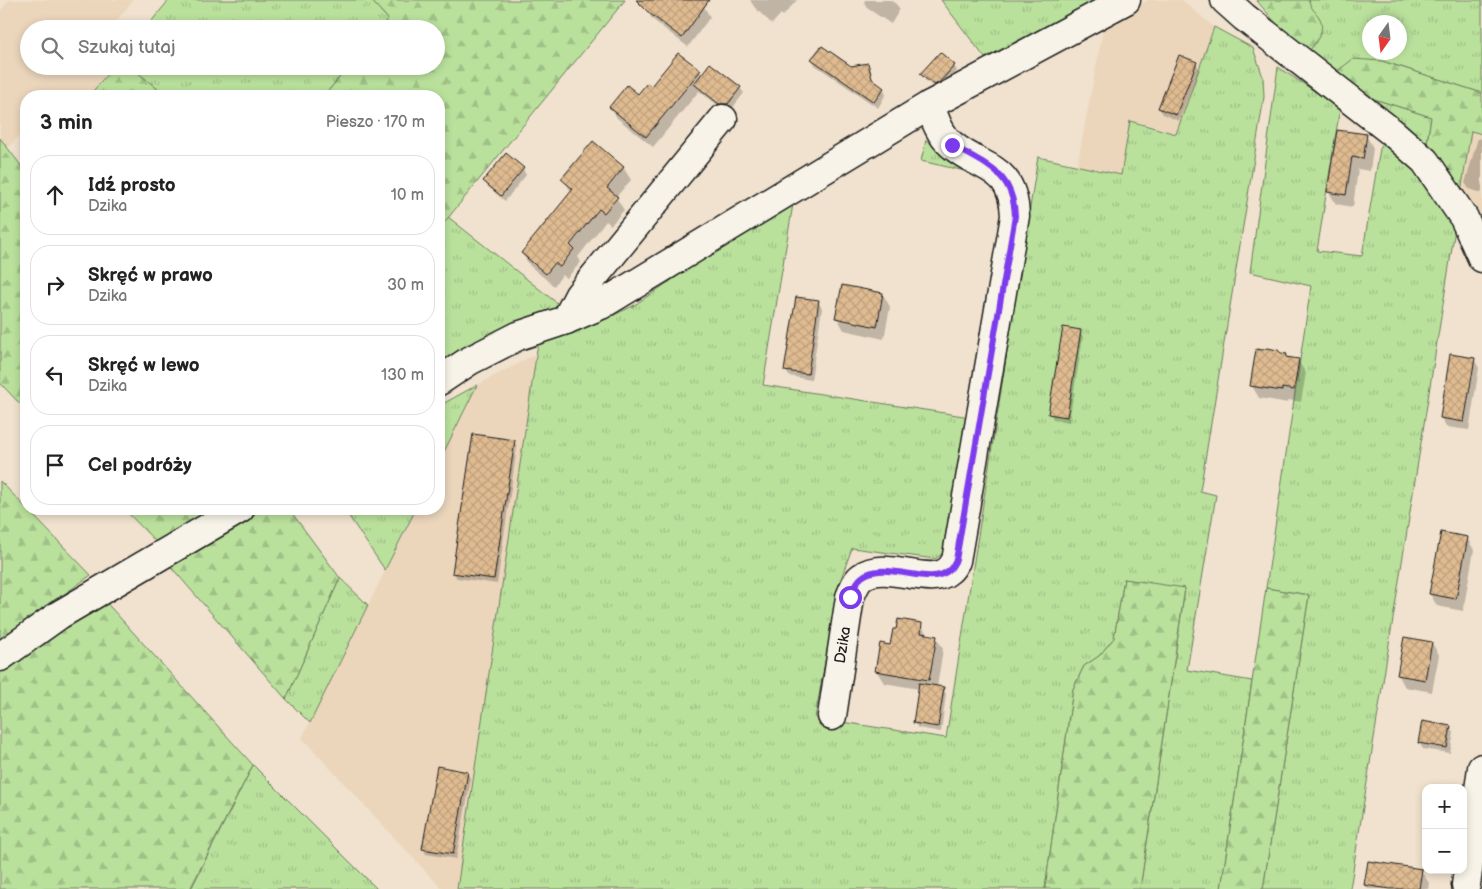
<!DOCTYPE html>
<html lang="pl">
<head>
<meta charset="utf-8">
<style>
	body { margin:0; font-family:"Balsamiq Sans",sans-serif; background:#f2f2f2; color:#222 }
	.controls { position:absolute; right:15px; bottom:15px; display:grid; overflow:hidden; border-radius:10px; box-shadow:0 2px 8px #0003 }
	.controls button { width:45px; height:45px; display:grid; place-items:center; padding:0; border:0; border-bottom:1px solid #e0e0e0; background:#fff; color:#222; font:25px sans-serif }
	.compass { position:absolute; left:1362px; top:15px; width:45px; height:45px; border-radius:50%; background:#fff; box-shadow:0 2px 8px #0003; rotate:194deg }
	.stop { position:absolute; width:15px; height:15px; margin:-11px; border:4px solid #7c3aed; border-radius:50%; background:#fff }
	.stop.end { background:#7c3aed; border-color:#fff; box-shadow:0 1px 5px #0008 }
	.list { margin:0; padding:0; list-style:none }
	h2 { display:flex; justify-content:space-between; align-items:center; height:65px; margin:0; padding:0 20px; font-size:21px }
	h2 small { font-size:16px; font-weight:400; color:#767676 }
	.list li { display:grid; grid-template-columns:32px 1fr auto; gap:15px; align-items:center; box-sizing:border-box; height:80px; margin:0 10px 10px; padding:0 10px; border:1px solid #e0e0e0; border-radius:20px }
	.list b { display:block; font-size:19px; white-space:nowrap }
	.list p { margin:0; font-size:16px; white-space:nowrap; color:#767676 }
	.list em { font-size:16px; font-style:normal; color:#767676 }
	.icon { flex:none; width:28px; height:28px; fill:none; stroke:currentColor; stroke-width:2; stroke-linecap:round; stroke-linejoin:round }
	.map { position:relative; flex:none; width:1482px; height:889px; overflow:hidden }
	.search { position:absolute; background:#fff; box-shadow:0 2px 8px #0003; left:20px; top:20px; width:425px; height:55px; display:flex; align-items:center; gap:12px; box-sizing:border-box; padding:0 18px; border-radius:28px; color:#767676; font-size:19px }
	.panel { position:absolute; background:#fff; box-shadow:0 2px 8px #0003; left:20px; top:90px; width:425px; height:425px; border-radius:20px }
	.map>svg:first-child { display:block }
	.built { fill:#ebd6bc }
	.grass { fill:url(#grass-tufts); stroke:#6b7e5c; fill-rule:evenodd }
	.forest { fill:url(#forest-firs); stroke:#6b7e5c }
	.shadow { fill:#0003 }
	.building { fill:url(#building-cross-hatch); stroke:#1c1c1c }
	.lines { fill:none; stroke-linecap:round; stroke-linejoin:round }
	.minor-casing { stroke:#1c1c1c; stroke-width:31 }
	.minor { stroke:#f7f3e8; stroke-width:28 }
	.route { stroke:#7c3aed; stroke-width:6 }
	.labels { text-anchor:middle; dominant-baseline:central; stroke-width:4; stroke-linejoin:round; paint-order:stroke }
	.street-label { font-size:15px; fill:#1c1c1c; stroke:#f7f3e8 }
</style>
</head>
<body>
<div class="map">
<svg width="1482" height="889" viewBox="0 0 1482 889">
	<defs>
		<pattern id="grass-tufts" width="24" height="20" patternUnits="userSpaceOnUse" patternTransform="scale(1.25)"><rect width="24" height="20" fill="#bae19c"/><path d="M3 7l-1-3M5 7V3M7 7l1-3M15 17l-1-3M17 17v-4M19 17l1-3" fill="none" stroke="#9fc086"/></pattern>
		<pattern id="forest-firs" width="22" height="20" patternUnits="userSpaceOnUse" patternTransform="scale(1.25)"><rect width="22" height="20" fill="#bae19c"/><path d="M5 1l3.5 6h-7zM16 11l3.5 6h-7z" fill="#9fc086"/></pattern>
		<pattern id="building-cross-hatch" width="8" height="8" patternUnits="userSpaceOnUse" patternTransform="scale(1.25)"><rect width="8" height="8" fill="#dfbb91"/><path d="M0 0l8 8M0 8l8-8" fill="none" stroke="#bfa07c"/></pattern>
	</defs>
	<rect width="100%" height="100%" fill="#f0e2ce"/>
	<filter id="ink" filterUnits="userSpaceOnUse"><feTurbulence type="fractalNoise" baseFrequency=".02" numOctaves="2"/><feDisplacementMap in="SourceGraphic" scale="10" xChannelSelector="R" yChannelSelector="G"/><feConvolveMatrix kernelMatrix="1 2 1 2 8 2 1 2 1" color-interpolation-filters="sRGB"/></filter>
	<g filter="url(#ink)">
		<!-- built -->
		<g class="built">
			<polygon points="9,0 133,0 110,29 29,29 29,66 114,66 89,96 26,96 26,128 8,148 0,138 0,11"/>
			<polygon points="1148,0 1182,0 1214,27 1176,134 1121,175 1077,166 1104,25"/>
			<polygon points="1471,130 1482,134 1482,239 1460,198"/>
			<polygon points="538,353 457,889 442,889 302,738 416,509 439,509 439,462 477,385"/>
		</g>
		<!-- grass -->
		<g class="grass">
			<polygon points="169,0 371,0 388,19 380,29 145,29"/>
			<polygon points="941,0 1094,0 985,58"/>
			<path d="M 1309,0 L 1482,0 L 1482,93 L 1382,61 L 1335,73 L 1308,53 L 1320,19 L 1309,6 ZM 1370,22 L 1400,22 L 1400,52 L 1370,52 Z"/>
			<polygon points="1214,27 1253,48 1263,77 1264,97 1200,491 1216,495 1187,670 1252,681 1221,889 1140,889 1185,589 1124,579 1114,638 1099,656 1084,666 1073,689 1045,889 457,889 539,336 614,315 633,306 794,198 763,385 970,417 946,551 935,559 852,548 839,584 815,718 946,738 1038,157 1121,175 1130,121 1176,134"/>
			<polygon points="130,66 349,66 324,96 166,96"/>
			<polygon points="1278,67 1340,108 1317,251 1362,256 1382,137 1422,170 1455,229 1350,889 1263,889 1309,595 1266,588 1311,286 1250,272"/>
			<polygon points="1365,96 1431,117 1426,149"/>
			<polygon points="926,140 992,177 921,161"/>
			<polygon points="448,217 562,307 439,368 439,229"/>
			<polygon points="477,385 439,462 439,406"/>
			<polygon points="344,509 416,509 385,570"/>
			<polygon points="340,578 368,605 310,723 286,699"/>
			<polygon points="253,765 377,889 191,889"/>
		</g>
		<!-- forest -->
		<g class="forest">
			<polygon points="371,0 625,0 439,229 439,96 324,96 349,66 436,66 436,29 380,29 388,19"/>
			<path d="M 1256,0 L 1309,0 C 1310,8 1315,11 1319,17 C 1327,30 1315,43 1308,53 L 1276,23 Z"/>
			<polygon points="1353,59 1382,61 1482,93 1482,134 1471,131 1460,198 1426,149 1431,117 1365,96 1335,73"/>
			<polygon points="114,66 130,66 166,96 89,96"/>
			<polygon points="0,138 26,172 26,410 0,383"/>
			<polygon points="0,481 91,575 0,640"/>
			<polygon points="124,509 213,509 199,525 160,546"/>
			<polygon points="253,509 289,509 340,578 286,699 165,560"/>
			<polygon points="1124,579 1185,588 1140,889 1045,889 1073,689 1084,666 1099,656 1114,638"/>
			<polygon points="1266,588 1309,595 1263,889 1221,889"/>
			<polygon points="103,599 253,765 190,889 0,889 0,672 28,654"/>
		</g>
		<!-- shadow -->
		<g class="shadow">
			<polygon points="653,0 695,0 704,7 710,17 688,47 652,19 646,9"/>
			<polygon points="750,0 797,0 783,16 781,14 772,24 755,8"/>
			<polygon points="865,0 890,0 896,4 900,9 891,24 867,8 864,2"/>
			<polygon points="820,46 851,67 868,64 871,70 873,82 883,88 886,94 878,108 815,65 812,59"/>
			<polygon points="1196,63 1199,69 1179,121 1163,114 1159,108"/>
			<polygon points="954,65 957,71 942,88 938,91 925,80 921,75"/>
			<polygon points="700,71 702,75 740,88 744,93 731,110 724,110 699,91 653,147 617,118 611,107 651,88"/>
			<polygon points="1366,135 1373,148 1370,171 1358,169 1353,207 1336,204 1329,192"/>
			<polygon points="1478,138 1482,139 1482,193 1469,189 1465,183"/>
			<polygon points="623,167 631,180 616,197 624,210 611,225 606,221 578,257 581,262 567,278 562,275 554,286 530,266 522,253 572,193 563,179"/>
			<polygon points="523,169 526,175 505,201 488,187 484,181"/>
			<polygon points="883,294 890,307 884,339 844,330 837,318"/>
			<polygon points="818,302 822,308 811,380 789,376 785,370"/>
			<polygon points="1080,331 1083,337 1069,422 1053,419 1050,413"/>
			<polygon points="1280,354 1286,355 1288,359 1298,361 1306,373 1301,402 1289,400 1288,403 1259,398 1252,386"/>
			<polygon points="1474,359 1479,368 1469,430 1446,427 1441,418"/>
			<polygon points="514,442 517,447 497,584 457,578 453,573"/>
			<polygon points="1467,538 1474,550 1463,611 1437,606 1430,594"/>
			<polygon points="921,624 928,636 936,637 943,649 937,687 943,688 946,694 941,732 918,728 914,723 919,689 884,683 876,670 892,646"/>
			<polygon points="1432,643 1439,655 1432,692 1405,687 1398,675"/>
			<polygon points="1450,727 1454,733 1450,753 1423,749 1419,743"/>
			<polygon points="467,773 471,779 456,859 426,854 423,848"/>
			<polygon points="1421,871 1429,883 1428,889 1368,889 1365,884"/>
		</g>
		<!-- building -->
		<g class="building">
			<polygon points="636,0 709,0 682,38 649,13"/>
			<polygon points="822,46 851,66 868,63 872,79 884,88 874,102 811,59"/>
			<polygon points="940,52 955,65 939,83 934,85 920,74"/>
			<polygon points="678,53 701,70 646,137 609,107 627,85 638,94 647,83 651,86"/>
			<polygon points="1179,55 1197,62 1176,115 1158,108"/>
			<polygon points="710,63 741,87 728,104 719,104 694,84"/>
			<polygon points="1337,130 1367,134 1363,159 1352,157 1346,195 1327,192"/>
			<polygon points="593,141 624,167 607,188 618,197 604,213 599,209 570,245 574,249 560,267 555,263 546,274 521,253 573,189 561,179"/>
			<polygon points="506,153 524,168 501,196 483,181"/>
			<polygon points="842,285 883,293 877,327 835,318"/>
			<polygon points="796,297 819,300 808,374 784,371"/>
			<polygon points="1063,327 1081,330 1067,417 1048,414"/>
			<polygon points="1267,348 1278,350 1281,353 1287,354 1286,357 1299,359 1294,390 1282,388 1282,391 1250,386 1256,349 1263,350"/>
			<polygon points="1450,354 1475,358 1464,422 1440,418"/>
			<polygon points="473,434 515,440 494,579 452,573"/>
			<polygon points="1441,532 1468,537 1456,599 1429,594"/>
			<polygon points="898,619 922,623 921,633 937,636 929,680 875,671 880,643 890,645 893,629 896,629"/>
			<polygon points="1404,637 1432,642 1425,680 1397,675"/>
			<polygon points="919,683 944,687 938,727 913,723"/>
			<polygon points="1422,721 1451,726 1447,748 1418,743"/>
			<polygon points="437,766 468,772 453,854 422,849"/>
			<polygon points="1368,861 1422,869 1419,889 1390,889 1364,885"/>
		</g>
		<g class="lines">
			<!-- minor casing -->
			<g class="minor-casing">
				<g id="minor">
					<polyline points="1225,0 1244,17 1393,133 1425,161 1464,218 1482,258"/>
					<polyline points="566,320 579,295 723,119"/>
					<polyline points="439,381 469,361 518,336 566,320 601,305 930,105 1126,0"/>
					<polyline points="0,657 59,615 240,509"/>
					<path d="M 832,716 L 850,597 C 853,590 856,581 862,577 C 885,559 930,588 949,570 C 952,568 954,563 956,561 L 1015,216 C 1013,164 983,171 952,145 C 940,135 935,120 930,105"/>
					<polyline points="1466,885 1482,768"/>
				</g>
			</g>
			<!-- minor -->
			<use href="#minor" class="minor"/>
		</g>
	</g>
	<g class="lines" filter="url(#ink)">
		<!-- route -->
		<path class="route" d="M 850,597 C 853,590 856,581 862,577 C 885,559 930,588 949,570 C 952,568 954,563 956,560 L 1015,216 C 1013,171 985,165 952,145"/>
	</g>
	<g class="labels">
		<!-- street labels -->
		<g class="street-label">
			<text transform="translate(843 645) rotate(-81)">Dzika</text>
		</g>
	</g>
</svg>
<div class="controls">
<button>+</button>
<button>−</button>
</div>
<svg class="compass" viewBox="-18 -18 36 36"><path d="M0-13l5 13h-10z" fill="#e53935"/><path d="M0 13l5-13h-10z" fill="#767676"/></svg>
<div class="stop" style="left:850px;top:597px"></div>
<div class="stop end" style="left:952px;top:145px"></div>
<div class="search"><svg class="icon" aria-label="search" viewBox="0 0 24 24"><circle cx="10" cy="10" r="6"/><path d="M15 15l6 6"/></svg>Szukaj tutaj</div>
<section class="panel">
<h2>3 min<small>Pieszo · 170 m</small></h2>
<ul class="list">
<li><svg class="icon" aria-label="ahead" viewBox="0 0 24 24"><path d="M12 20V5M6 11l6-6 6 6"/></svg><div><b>Idź prosto</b><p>Dzika</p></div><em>10 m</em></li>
<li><svg class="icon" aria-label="right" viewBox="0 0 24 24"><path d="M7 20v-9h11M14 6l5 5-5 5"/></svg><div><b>Skręć w prawo</b><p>Dzika</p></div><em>30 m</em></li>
<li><svg class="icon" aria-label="left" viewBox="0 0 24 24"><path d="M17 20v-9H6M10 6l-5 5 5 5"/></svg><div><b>Skręć w lewo</b><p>Dzika</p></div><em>130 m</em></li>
<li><svg class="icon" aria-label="arrive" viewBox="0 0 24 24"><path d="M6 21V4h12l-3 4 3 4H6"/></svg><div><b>Cel podróży</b></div></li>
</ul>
</section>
</div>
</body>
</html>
